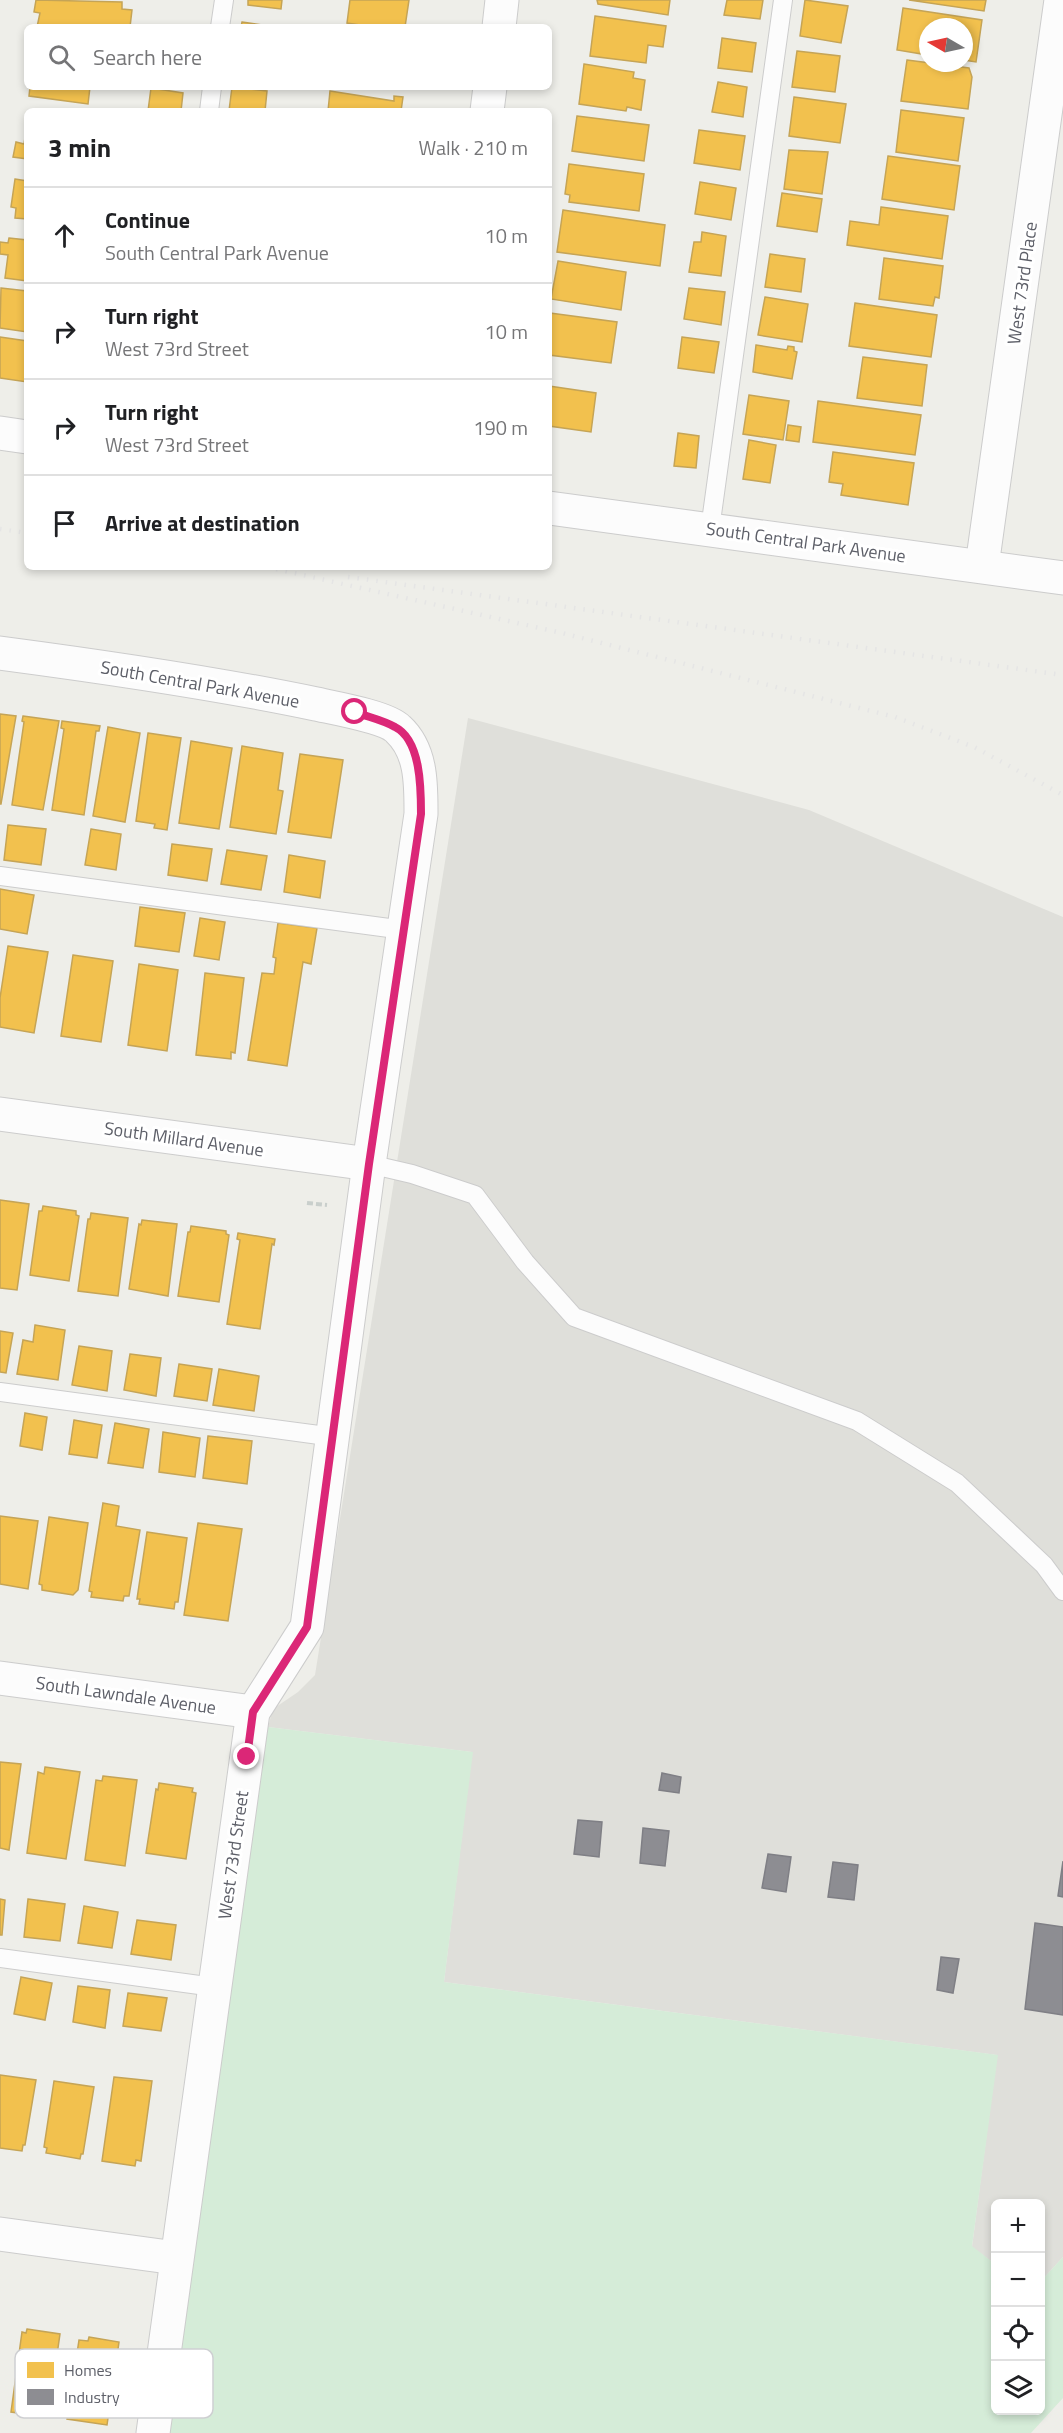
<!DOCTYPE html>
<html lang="en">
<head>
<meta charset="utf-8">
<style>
	body { margin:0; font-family:"Titillium Web",sans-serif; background:#f6f6f6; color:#202124 }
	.controls { position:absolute; right:18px; bottom:18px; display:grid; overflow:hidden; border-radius:9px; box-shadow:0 3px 9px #0003 }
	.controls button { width:54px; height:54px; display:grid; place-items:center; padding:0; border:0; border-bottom:2px solid #e0e0e0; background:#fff; color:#202124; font:30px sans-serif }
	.compass { position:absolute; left:919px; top:18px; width:54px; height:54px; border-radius:50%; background:#fff; box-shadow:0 3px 9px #0003; rotate:279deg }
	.stop { position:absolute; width:18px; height:18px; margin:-14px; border:4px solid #db2777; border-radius:50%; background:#fff }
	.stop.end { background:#db2777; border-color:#fff; box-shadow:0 2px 6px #0008 }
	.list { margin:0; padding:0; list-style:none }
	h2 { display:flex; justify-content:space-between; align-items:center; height:78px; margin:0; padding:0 24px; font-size:26px }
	h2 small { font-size:20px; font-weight:400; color:#757577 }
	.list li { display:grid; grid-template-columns:39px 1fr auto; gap:18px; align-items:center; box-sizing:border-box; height:96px; padding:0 24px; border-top:2px solid #e0e0e0 }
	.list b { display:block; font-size:22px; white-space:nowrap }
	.list p { margin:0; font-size:20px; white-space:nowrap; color:#757577 }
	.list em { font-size:20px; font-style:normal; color:#757577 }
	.icon { flex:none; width:33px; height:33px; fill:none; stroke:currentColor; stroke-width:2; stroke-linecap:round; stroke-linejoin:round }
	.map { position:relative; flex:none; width:1063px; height:2433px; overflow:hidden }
	.search { position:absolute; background:#fff; box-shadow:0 3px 9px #0003; left:24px; top:24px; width:528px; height:66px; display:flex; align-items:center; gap:15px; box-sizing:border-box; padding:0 21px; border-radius:9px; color:#757577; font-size:22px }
	.panel { position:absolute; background:#fff; box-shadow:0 3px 9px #0003; left:24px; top:108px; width:528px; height:462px; border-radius:9px }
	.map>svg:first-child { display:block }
	.industrial { fill:#dfdfda }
	.green { fill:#d5ecd8 }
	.homes { fill:#f2c14e; stroke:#c5a456; stroke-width:1.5 }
	.industry { fill:#8d8d92; stroke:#7f7f85; stroke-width:1.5 }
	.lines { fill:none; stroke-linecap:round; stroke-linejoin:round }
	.service-casing { stroke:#ccc; stroke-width:20 }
	.minor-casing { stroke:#ccc; stroke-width:35 }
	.path { stroke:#c9cfcc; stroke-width:4; stroke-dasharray:6 3; stroke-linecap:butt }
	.service { stroke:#fcfcfc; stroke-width:18 }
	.minor { stroke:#fcfcfc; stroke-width:33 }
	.rail { stroke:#e5e5e5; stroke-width:4.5; stroke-dasharray:1.5 8; stroke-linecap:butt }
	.route { stroke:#db2777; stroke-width:8 }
	.labels { text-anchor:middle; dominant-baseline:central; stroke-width:6; stroke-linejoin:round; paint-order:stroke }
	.street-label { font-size:18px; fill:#5d5f68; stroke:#fff }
	.key { fill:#fff; stroke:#cecfd2; stroke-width:1.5 }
	.key-label { font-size:16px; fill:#5d5f68 }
</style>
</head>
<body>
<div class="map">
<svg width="1063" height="2433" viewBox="0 0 1063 2433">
	<rect width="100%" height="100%" fill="#eeeee9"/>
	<!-- industrial -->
	<polygon class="industrial" points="468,718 809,810 1063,917 1063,2257 1041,2281 1040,2204 996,2204 995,2264 972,2247 997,2055 444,1982 472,1752 268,1727 273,1709 298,1692 315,1675"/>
	<!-- green -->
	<polygon class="green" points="268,1727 473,1752 444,1982 998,2055 972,2246 995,2264 996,2410 1040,2410 1041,2281 1063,2257 1063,2398 1031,2433 167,2433"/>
	<!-- homes -->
	<g class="homes">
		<polygon points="36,0 122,2 122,9 132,10 130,27 37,27 40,13 34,12"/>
		<polygon points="248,0 282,0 281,9 248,5"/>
		<polygon points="350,0 409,0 405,27 373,27 347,23"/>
		<polygon points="597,0 670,0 668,15 598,4"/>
		<polygon points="727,0 763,0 760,19 724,15"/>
		<polygon points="805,0 848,6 841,43 800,36"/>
		<polygon points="909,0 986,0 984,11"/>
		<polygon points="903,8 982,20 976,62 964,60 964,27 928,27 928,55 897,50"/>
		<polygon points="595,16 666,26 663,47 648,45 646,63 590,56"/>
		<polygon points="242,22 276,27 241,27"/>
		<polygon points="722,38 756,43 752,72 718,68"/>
		<polygon points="797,51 840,56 835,92 792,87"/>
		<polygon points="907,60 969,68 972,77 968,109 901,101"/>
		<polygon points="584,64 634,72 633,78 645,80 641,110 627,107 626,111 579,104"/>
		<polygon points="718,82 747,87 743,117 712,112"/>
		<polygon points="30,87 90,87 88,104 29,96"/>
		<polygon points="232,87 267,91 265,111 229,111"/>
		<polygon points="151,88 183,93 181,111 148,111"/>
		<polygon points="330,91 394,101 394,96 403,97 401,111 328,111"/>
		<polygon points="794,97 846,104 840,143 789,136"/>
		<polygon points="901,110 964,118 958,161 896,152"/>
		<polygon points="577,116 649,125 644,161 572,151"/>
		<polygon points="27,125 27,159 13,157 16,142 24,144"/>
		<polygon points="699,130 745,136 740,170 694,163"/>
		<polygon points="789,150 828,152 822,194 784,189"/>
		<polygon points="888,156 960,166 954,210 882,199"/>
		<polygon points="569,164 644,174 639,211 569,202 570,195 565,194"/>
		<polygon points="15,179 27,181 27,219 15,218 16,208 11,207"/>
		<polygon points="700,182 736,188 731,220 695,214"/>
		<polygon points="782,193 822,199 817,232 777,226"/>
		<polygon points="881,207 948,216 942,259 847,245 850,221 879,225"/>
		<polygon points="563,210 665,225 660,266 557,252"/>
		<polygon points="702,232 726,236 721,276 689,272 694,242 701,242"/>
		<polygon points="9,238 27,240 27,281 5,278 8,255 0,254 0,242 8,243"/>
		<polygon points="770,254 805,259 801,292 765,287"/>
		<polygon points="884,258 943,266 939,298 935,297 933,306 879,299"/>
		<polygon points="558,261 626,272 621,310 551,299"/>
		<polygon points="1,288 27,291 27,332 0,328"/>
		<polygon points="689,288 725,292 721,325 684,319"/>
		<polygon points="765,297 808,304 802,342 758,335"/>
		<polygon points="855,303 937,315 931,357 849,346"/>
		<polygon points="550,313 617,322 611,363 549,355"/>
		<polygon points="0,337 27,341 27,382 0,378"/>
		<polygon points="682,337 719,342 714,373 678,368"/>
		<polygon points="756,345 787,350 788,346 794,347 794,351 797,352 792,379 753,372"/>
		<polygon points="863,357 927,365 922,406 857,398"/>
		<polygon points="549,386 596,393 591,432 549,426"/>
		<polygon points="749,395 789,401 783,440 743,434"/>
		<polygon points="818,401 921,415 915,455 813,442"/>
		<polygon points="788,425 801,427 799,442 786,440"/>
		<polygon points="678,433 699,436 696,468 674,466"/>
		<polygon points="749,440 776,445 770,483 743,479"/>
		<polygon points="833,452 914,463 908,505 841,495 843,484 829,482"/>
		<polygon points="0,714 16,716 1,804 0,804"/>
		<polygon points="23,716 59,721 43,810 12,805 24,722 22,721"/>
		<polygon points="62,721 100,726 99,731 96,731 84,815 52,810 64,729 61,728"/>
		<polygon points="108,727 140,733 125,822 93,816"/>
		<polygon points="148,733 181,738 167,830 154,828 155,824 136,821"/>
		<polygon points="191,741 232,748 219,829 179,823"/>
		<polygon points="242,746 283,753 278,790 283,791 276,834 230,827"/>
		<polygon points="300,754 343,760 331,838 288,832"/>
		<polygon points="8,825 46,829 41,865 4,860"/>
		<polygon points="91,829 121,834 116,870 85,865"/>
		<polygon points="172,844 212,849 207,881 168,875"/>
		<polygon points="227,850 267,856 261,890 221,884"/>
		<polygon points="289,855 325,861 320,898 284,892"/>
		<polygon points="0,889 34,895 27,934 0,929"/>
		<polygon points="140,907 185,913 179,952 135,946"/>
		<polygon points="200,918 225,922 219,960 194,956"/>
		<polygon points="278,923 317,928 311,964 303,962 287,1066 248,1060 262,973 274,974 276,958 273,957"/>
		<polygon points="8,946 48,952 34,1033 0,1027 0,998"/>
		<polygon points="73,955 113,961 101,1042 61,1036"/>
		<polygon points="139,964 178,970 167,1051 128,1045"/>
		<polygon points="205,973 244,978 235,1053 231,1052 231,1059 196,1055"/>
		<polygon points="0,1200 29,1204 17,1290 0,1288"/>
		<polygon points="43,1206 76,1211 76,1215 79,1216 69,1281 30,1275 39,1211 42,1211"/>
		<polygon points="91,1213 128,1218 118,1296 78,1291 88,1219 90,1219"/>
		<polygon points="142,1220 177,1224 168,1296 129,1289 139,1224 141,1225"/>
		<polygon points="191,1226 226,1231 226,1234 229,1235 219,1302 178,1296 188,1232 190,1232"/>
		<polygon points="238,1233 275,1239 274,1245 272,1244 260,1329 227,1324 240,1240 237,1239"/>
		<polygon points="35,1325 65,1330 58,1380 17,1374 23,1340 33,1342"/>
		<polygon points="0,1331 13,1333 6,1373 0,1372"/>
		<polygon points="79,1346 112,1351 107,1391 72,1385"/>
		<polygon points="130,1354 161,1358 156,1396 124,1390"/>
		<polygon points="179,1364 212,1369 207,1401 174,1396"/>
		<polygon points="219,1369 259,1376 254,1411 213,1405"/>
		<polygon points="25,1413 47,1417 42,1450 20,1446"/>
		<polygon points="74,1420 102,1425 97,1458 69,1454"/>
		<polygon points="115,1423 149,1429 143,1468 108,1463"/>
		<polygon points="163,1432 200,1438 195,1477 159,1472"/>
		<polygon points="208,1436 252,1441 247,1484 203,1478"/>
		<polygon points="103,1503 119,1506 116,1526 140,1530 129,1596 124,1596 123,1601 91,1597 92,1592 89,1591"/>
		<polygon points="0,1516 38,1521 28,1589 0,1584"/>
		<polygon points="49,1517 88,1523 78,1590 73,1595 42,1590 42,1585 39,1584"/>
		<polygon points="198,1523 242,1529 228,1621 184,1615"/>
		<polygon points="147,1532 187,1538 178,1602 175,1602 174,1609 139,1604 140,1599 137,1599"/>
		<polygon points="0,1762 21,1764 9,1850 0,1848"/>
		<polygon points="45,1767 80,1772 66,1859 27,1853 38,1772 44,1774"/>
		<polygon points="103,1776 137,1780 125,1866 85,1860 96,1780 102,1781"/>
		<polygon points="159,1783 193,1788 192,1792 196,1793 186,1859 146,1853 156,1789 158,1790"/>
		<polygon points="0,1899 5,1900 2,1935 0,1935"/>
		<polygon points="28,1899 65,1904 60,1941 24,1937"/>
		<polygon points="84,1906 118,1912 112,1948 78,1943"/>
		<polygon points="137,1920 176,1925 171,1960 131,1954"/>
		<polygon points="21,1977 52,1983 45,2020 14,2014"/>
		<polygon points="78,1986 110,1990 105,2028 73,2022"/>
		<polygon points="128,1993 167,1998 161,2031 123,2026"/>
		<polygon points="0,2075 36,2080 25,2145 23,2145 22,2151 0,2148"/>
		<polygon points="114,2077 152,2081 141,2161 136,2160 135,2166 102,2161"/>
		<polygon points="54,2081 94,2087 83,2154 81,2154 80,2159 46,2153 47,2148 44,2147"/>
		<polygon points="27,2329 60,2334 48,2417 11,2412 22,2332 26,2333"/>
		<polygon points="89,2337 119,2342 107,2425 67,2419 79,2340 88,2341"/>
	</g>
	<!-- industry -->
	<g class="industry">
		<polygon points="662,1773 681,1777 679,1793 659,1790"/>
		<polygon points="578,1820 602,1822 599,1857 574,1854"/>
		<polygon points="643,1828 669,1831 665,1866 640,1863"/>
		<polygon points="768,1854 791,1857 786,1892 762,1888"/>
		<polygon points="1063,1861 1063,1897 1058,1896"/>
		<polygon points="833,1862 858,1865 854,1900 828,1897"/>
		<polygon points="1035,1923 1063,1927 1063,2015 1025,2009"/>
		<polygon points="941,1957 959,1959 953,1993 937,1990"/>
	</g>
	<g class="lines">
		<!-- service casing -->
		<g class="service-casing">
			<g id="service">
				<polyline points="220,27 224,0"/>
				<polyline points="209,111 212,87"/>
				<polyline points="710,529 783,0"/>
				<polyline points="0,876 404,930"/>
				<polyline points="369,1164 412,1174 475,1195 525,1262 574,1317 857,1421 957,1483 1044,1565 1063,1591"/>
				<polyline points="0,1392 334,1437"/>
				<polyline points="0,1958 214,1987"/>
			</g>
		</g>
		<!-- minor casing -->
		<g class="minor-casing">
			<g id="minor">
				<polyline points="499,27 502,0"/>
				<polyline points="487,111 490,87"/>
				<polyline points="0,433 27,437"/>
				<polyline points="549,508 1063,578"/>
				<polyline points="982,566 1061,0"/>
				<path d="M 0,653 C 106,667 211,682 316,704 C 334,708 386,717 398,729 C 422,751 421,785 421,814 L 369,1164 L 307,1627 L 253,1712 L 153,2433"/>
				<polyline points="0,1114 369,1164"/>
				<polyline points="0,1678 253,1712"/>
				<polyline points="0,2234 176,2258"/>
			</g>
		</g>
		<!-- path -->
		<polyline class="path" points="307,1203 327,1205"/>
		<!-- service -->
		<use href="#service" class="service"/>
		<!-- minor -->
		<use href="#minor" class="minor"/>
		<!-- rail -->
		<g class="rail">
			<polyline points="0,529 27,533"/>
			<polyline points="267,567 562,633 895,717 974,747 1063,795"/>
			<polyline points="348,577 1063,675"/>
		</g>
	</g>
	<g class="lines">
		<!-- route -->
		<path class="route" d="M 247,1757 L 253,1712 L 307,1627 L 369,1164 L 421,814 C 421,789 421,740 395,727 C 383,720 368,717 355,712"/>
	</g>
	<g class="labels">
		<!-- street labels -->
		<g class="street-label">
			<text transform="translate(1022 283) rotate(-82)">West 73rd Place</text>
			<text transform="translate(806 542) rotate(8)">South Central Park Avenue</text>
			<text transform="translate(200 684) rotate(10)">South Central Park Avenue</text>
			<text transform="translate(184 1139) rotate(8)">South Millard Avenue</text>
			<text transform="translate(126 1695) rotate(8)">South Lawndale Avenue</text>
			<text transform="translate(233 1855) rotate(-82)">West 73rd Street</text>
		</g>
	</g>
	<!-- legend -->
	<rect x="15" y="2349" width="198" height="69" rx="9" class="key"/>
	<rect x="27" y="2362" width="27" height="16" fill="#f2c14e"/>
	<rect x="27" y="2389" width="27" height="16" fill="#8d8d92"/>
	<g class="key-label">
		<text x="64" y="2376">Homes</text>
		<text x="64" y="2403">Industry</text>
	</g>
</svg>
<div class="controls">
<button>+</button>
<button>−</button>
<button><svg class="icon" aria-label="locate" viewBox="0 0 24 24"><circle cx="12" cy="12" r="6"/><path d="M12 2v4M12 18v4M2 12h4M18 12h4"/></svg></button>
<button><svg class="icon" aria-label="layers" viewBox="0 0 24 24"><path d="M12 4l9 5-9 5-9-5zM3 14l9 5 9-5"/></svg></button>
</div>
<svg class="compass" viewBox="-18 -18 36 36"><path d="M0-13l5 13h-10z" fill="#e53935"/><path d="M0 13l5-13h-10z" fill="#757577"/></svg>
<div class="stop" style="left:355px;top:712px"></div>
<div class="stop end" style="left:247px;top:1757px"></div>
<div class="search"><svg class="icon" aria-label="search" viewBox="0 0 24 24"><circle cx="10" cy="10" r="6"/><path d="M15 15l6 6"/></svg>Search here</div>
<section class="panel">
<h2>3 min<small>Walk · 210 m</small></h2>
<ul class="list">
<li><svg class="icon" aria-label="ahead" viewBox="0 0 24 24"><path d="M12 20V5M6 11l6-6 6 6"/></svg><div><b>Continue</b><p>South Central Park Avenue</p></div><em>10 m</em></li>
<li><svg class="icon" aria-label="right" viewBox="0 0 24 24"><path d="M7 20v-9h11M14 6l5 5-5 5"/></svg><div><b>Turn right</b><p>West 73rd Street</p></div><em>10 m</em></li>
<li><svg class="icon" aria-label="right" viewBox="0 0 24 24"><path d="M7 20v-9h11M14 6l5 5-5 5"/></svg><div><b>Turn right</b><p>West 73rd Street</p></div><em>190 m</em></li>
<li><svg class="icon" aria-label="arrive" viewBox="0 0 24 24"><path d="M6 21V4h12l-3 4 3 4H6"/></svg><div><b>Arrive at destination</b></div></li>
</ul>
</section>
</div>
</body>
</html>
